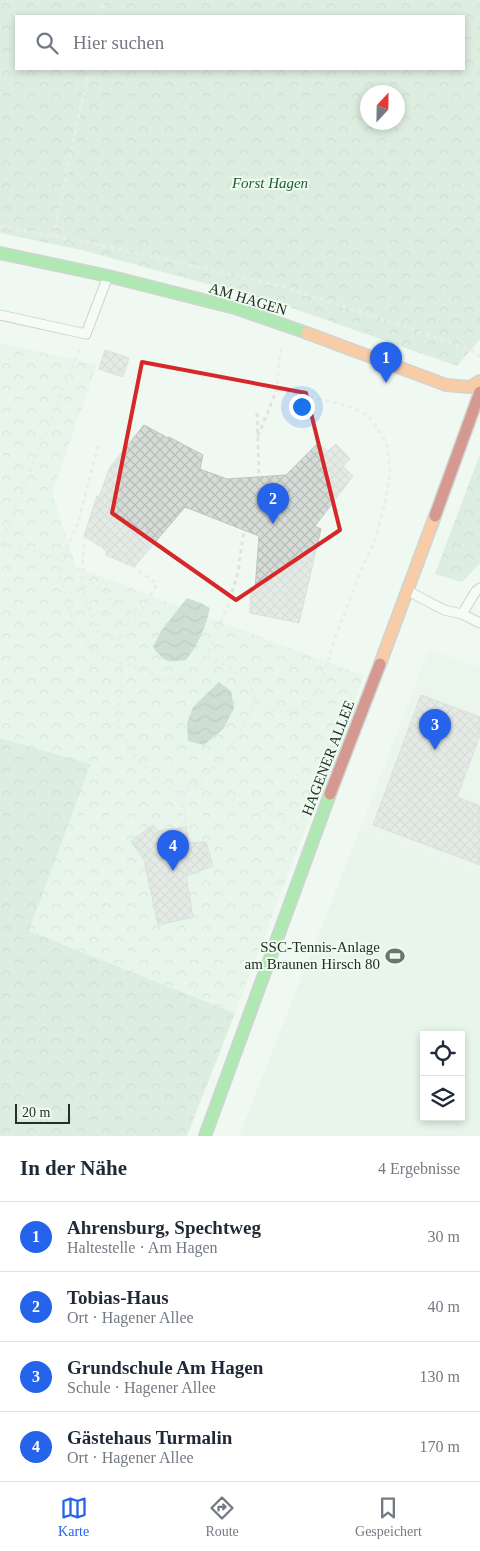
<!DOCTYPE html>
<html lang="de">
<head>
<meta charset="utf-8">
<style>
	body { margin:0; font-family:"Times New Roman",serif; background:#f2f2f3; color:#1f2937 }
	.controls { position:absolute; right:15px; bottom:15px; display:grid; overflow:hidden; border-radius:0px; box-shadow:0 2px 8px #0003 }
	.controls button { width:45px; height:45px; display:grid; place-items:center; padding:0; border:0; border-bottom:1px solid #e0e1e3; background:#fff; color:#1f2937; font:25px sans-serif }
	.compass { position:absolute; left:360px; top:85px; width:45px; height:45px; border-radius:50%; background:#fff; box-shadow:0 2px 8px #0003; rotate:22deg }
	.scale { position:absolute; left:15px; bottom:12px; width:55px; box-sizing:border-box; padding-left:5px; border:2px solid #272d28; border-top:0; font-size:14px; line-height:18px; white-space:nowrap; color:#272d28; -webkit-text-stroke:4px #edfcef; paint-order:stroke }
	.you { position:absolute; left:301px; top:406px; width:18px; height:18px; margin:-12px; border:4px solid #fff; border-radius:50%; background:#1a73e8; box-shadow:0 0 0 8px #1a73e833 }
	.badge { display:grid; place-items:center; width:32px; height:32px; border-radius:50%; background:#2563eb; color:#fff; font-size:16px; font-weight:700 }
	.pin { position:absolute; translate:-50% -41px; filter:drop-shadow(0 1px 2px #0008) }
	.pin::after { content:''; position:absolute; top:26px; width:18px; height:15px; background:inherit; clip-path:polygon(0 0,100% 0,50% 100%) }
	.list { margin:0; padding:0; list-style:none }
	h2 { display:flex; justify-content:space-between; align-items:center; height:65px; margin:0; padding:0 20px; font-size:21px }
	h2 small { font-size:16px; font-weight:400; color:#747a83 }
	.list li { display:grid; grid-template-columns:32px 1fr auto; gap:15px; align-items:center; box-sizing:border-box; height:70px; padding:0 20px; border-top:1px solid #e0e1e3 }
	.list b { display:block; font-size:19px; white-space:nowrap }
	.list p { margin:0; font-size:16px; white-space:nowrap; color:#747a83 }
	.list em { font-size:16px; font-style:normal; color:#747a83 }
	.icon { flex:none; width:28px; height:28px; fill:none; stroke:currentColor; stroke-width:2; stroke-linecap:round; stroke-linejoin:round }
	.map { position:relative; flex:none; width:480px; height:1136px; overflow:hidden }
	.search { position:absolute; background:#fff; box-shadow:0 2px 8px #0003; left:15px; right:15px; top:15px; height:55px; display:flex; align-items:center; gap:12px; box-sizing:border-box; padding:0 18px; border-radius:0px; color:#747a83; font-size:19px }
	.sheet { height:345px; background:#fff }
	nav { display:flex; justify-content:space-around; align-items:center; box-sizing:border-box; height:70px; border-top:1px solid #e0e1e3; background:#fff; font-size:14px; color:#747a83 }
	nav a { display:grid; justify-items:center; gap:2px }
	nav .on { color:#2563eb }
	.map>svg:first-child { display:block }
	.built { fill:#e2f1e5 }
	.grass { fill:#dcf2e0; fill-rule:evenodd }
	.forest { fill:url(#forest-crowns); fill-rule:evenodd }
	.park { fill:url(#park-crowns) }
	.water { fill:url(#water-waves) }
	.building { fill:url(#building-cross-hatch); stroke:#bec4c0 }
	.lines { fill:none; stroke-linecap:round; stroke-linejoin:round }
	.lane-casing { stroke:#a5aba6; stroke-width:11 }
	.fast-casing { stroke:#a5aba6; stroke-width:14 }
	.slow-casing { stroke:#a5aba6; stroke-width:14 }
	.jam-casing { stroke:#a5aba6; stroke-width:14 }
	.path { stroke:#e0e2e0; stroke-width:3; stroke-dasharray:4 4; stroke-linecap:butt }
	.lane { stroke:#fdfefd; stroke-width:9 }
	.fast { stroke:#63d668; stroke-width:11 }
	.slow { stroke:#ff974d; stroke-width:11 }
	.jam { stroke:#b3261e; stroke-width:11 }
	.marked { fill:none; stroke:#d62828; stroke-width:4; stroke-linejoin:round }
	.labels { text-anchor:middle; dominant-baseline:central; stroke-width:4; stroke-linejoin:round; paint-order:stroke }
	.park-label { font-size:15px; font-style:italic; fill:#1f5c32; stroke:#edfcef }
	.street-label { font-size:15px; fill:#272d28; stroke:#edfcef }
	.poi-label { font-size:15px; fill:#272d28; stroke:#edfcef; text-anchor:end }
</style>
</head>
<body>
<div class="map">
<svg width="480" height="1136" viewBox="0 0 480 1136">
	<defs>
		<pattern id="forest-crowns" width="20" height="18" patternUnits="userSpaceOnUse" patternTransform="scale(1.25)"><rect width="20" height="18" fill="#c5dfca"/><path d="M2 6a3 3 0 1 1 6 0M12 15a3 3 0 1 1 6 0" fill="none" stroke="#a9c0ae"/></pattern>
		<pattern id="park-crowns" width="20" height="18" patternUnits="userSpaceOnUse" patternTransform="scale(1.25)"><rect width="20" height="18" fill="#dcf2e0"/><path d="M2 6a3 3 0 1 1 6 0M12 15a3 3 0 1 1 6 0" fill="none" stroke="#bdd0c0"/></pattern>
		<pattern id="water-waves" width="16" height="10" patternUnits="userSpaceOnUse" patternTransform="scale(1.25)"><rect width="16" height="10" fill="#a2c0a8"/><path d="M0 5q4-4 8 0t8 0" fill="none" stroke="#849c89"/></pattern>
		<pattern id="building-cross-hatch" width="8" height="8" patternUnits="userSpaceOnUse" patternTransform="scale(1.25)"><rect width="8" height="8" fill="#d6dcd8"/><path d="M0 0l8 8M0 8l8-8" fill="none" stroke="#b8bdb9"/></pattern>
	</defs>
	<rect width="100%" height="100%" fill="#f0f8f2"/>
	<!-- built -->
	<polygon class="built" points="429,649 480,668 480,877 359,832"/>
	<!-- grass -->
	<path class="grass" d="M 359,832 L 480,877 L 480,1136 L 239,1136 ZM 424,1035 L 461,1035 L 461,1117 L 424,1117 Z"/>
	<!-- forest -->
	<g class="forest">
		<path d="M 0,0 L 480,0 L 480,339 L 457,366 L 278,303 L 81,250 L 0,233 ZM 16,16 L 464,16 L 464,69 L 16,69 ZM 368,92 L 398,92 L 398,122 L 368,122 Z"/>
		<polygon points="480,454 480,563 462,582 435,574"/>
		<polygon points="0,738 91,764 29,931 235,1013 187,1136 0,1136"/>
	</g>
	<!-- park -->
	<polygon class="park" points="0,343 97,365 52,493 76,567 364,676 235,1013 29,931 91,764 0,738"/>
	<!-- water -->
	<g class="water">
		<path d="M 187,598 L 201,603 L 210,608 C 205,629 199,643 186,660 C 167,663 164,662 153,647 L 161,631 Z"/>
		<polygon points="219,682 231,691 234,708 224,728 204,745 188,741 187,723 193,707"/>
	</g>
	<!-- building -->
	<g class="building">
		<polygon points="105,350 129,358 123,377 99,369"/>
		<polygon points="144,425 168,438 169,437 203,455 200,469 227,479 286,475 317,444 328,451 336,444 350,459 343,466 353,476 315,526 321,529 299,623 250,613 251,589 255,590 259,536 185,507 134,567 106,555 106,550 84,536 97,496 99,497 110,467"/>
		<polygon points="421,695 480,717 480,735 457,797 480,806 480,865 373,825"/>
		<polygon points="153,825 158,831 186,827 189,843 206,842 213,866 186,876 193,917 158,925 144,860 131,841"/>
	</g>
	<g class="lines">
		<!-- lane casing -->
		<g class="lane-casing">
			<g id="lane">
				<polyline points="0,315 86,334 108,276"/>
				<polyline points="410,592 444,610 462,614 480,623"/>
				<polyline points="462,614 476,591 480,588"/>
			</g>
		</g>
		<!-- fast casing -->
		<g class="fast-casing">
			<g id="fast">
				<polyline points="0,253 108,276 235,308 307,333"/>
				<polyline points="205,1136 330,794"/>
			</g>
		</g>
		<!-- slow casing -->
		<g class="slow-casing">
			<g id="slow">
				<polyline points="307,333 446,385 470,387 480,381"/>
				<polyline points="380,664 435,516"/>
			</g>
		</g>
		<!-- jam casing -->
		<g class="jam-casing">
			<g id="jam">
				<polyline points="435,516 480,392"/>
				<polyline points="330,794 380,664"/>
			</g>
		</g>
		<!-- path -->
		<g class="path">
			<polyline points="101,16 104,0"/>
			<polyline points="0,226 95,244 281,286 408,328 478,353 480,361"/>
			<polyline points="53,236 89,69"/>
			<polyline points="257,413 259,477"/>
			<polyline points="258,436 277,389 279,359 282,346"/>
			<polyline points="98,446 78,523 62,560 59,573 72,620 86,642 97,654 141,669 164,680 189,674 207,656 228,605 238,572 244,530"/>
			<polyline points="84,536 82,587 88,607 98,631 112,639 127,636 157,584 134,567"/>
			<polyline points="2,541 62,560"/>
			<polyline points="0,546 81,346"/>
			<polyline points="82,587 93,584 105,592 116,609 127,611 143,606"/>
			<polyline points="89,608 132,626"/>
			<polyline points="207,656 229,667 249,682 256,702 278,712 303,710 320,687 334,641 359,575 375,540 385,504 390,472 387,444 368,415 345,405 277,389"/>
			<polyline points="121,662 118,725 135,757 161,781 181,795 186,827"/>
			<polyline points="193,786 269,813 296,826"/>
			<polyline points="181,795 210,772 232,745 256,702"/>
		</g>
		<!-- lane -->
		<use href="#lane" class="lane"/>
		<!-- fast -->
		<use href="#fast" class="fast"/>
		<!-- slow -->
		<use href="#slow" class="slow"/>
		<!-- jam -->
		<use href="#jam" class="jam"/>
	</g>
	<!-- marked area -->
	<path d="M0 0H480V1136H0ZM 142,362 L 306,393 L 340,530 L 236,600 L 112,513 Z" fill="#f0f8f2" fill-opacity=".55" fill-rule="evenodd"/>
	<path class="marked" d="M 142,362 L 306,393 L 340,530 L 236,600 L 112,513 Z"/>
	<!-- icons -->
	<defs>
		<g id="stadium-bare" transform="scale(1.5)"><path d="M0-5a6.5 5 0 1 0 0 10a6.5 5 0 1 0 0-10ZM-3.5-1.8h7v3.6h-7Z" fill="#6d746f" stroke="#edfcef" stroke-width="2.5" paint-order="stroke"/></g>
	</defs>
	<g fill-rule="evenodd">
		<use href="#stadium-bare" x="395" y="956"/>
	</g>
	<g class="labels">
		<!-- park labels -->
		<g class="park-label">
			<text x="270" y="183">Forst Hagen</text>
		</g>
		<!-- street labels -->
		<g class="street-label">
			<text transform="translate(248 299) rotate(17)">AM HAGEN</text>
			<text transform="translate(328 758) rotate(-69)">HAGENER ALLEE</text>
		</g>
		<!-- poi labels -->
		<g class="poi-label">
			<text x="380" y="947">SSC-Tennis-Anlage<tspan x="380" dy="17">am Braunen Hirsch 80</tspan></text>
		</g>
	</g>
</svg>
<div class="controls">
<button><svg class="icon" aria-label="locate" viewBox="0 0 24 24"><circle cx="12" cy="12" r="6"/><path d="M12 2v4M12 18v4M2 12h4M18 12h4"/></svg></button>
<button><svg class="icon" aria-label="layers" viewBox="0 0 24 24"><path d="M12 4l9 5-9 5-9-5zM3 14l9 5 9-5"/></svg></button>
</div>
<svg class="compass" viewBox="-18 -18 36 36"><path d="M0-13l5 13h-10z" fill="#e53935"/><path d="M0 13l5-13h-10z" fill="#747a83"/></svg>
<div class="scale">20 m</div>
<div class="you"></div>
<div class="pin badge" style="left:386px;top:383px">1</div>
<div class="pin badge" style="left:273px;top:524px">2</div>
<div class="pin badge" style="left:435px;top:750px">3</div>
<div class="pin badge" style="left:173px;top:871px">4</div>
<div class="search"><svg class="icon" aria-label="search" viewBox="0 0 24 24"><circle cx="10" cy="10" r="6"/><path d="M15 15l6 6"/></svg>Hier suchen</div>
</div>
<section class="sheet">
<h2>In der Nähe<small>4 Ergebnisse</small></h2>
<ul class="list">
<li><span class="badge">1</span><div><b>Ahrensburg, Spechtweg</b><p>Haltestelle · Am Hagen</p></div><em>30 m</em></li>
<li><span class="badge">2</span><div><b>Tobias-Haus</b><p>Ort · Hagener Allee</p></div><em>40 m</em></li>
<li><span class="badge">3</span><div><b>Grundschule Am Hagen</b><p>Schule · Hagener Allee</p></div><em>130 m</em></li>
<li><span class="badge">4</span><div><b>Gästehaus Turmalin</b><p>Ort · Hagener Allee</p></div><em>170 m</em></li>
</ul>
</section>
<nav>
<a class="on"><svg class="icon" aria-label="map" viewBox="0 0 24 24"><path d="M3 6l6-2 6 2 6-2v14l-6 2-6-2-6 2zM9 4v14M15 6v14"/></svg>Karte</a>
<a><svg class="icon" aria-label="directions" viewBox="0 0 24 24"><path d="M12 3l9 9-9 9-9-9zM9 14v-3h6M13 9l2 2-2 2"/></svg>Route</a>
<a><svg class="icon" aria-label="saved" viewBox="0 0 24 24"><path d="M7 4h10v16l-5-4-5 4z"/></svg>Gespeichert</a>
</nav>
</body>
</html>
